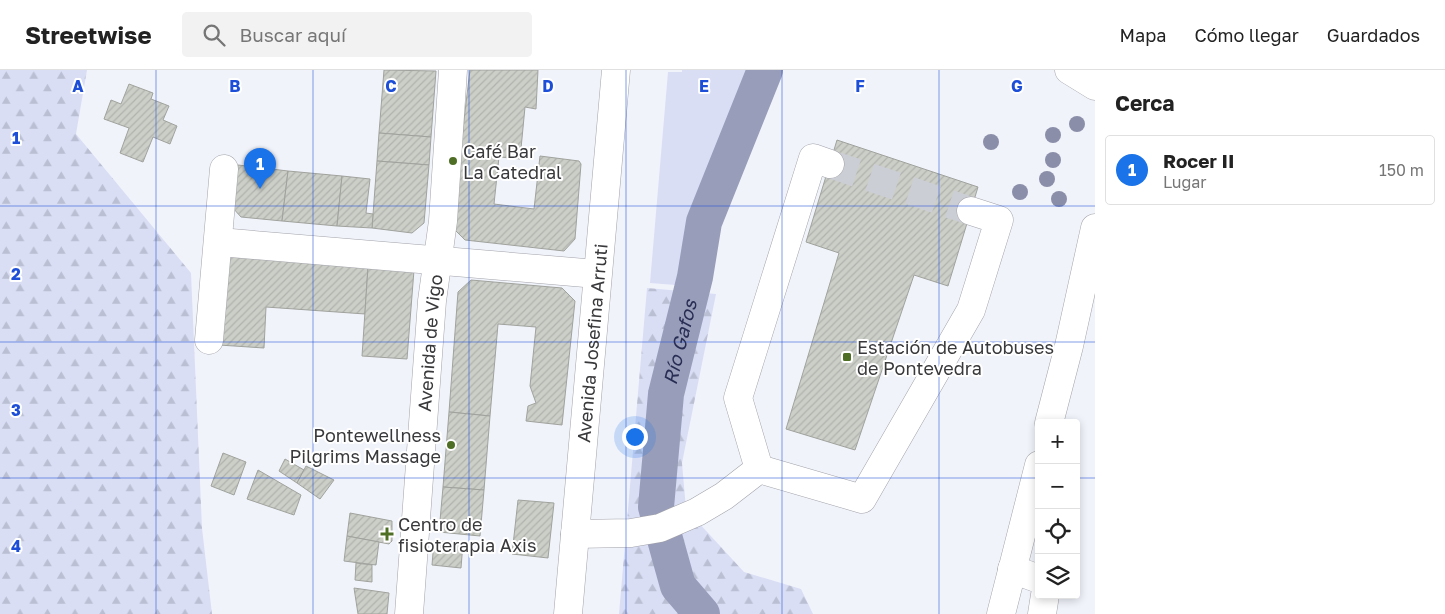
<!DOCTYPE html>
<html lang="es">
<head>
<meta charset="utf-8">
<style>
	body { margin:0; font-family:"Golos Text",sans-serif; background:#f2f2f2; color:#222 }
	.controls { position:absolute; right:15px; bottom:15px; display:grid; overflow:hidden; border-radius:5px; box-shadow:0 2px 8px #0003 }
	.controls button { width:45px; height:45px; display:grid; place-items:center; padding:0; border:0; border-bottom:1px solid #e0e0e0; background:#fff; color:#222; font:25px sans-serif }
	.you { position:absolute; left:634px; top:366px; width:18px; height:18px; margin:-12px; border:4px solid #fff; border-radius:50%; background:#1a73e8; box-shadow:0 0 0 8px #1a73e833 }
	.badge { display:grid; place-items:center; width:32px; height:32px; border-radius:50%; background:#1a73e8; color:#fff; font-size:16px; font-weight:700 }
	.pin { position:absolute; translate:-50% -41px; filter:drop-shadow(0 1px 2px #0008) }
	.pin::after { content:''; position:absolute; top:26px; width:18px; height:15px; background:inherit; clip-path:polygon(0 0,100% 0,50% 100%) }
	.list { margin:0; padding:0; list-style:none }
	h2 { display:flex; justify-content:space-between; align-items:center; height:65px; margin:0; padding:0 20px; font-size:21px }
	h2 small { font-size:16px; font-weight:400; color:#767676 }
	.list li { display:grid; grid-template-columns:32px 1fr auto; gap:15px; align-items:center; box-sizing:border-box; height:70px; margin:0 10px 10px; padding:0 10px; border:1px solid #e0e0e0; border-radius:5px }
	.list b { display:block; font-size:19px; white-space:nowrap }
	.list p { margin:0; font-size:16px; white-space:nowrap; color:#767676 }
	.list em { font-size:16px; font-style:normal; color:#767676 }
	.icon { flex:none; width:28px; height:28px; fill:none; stroke:currentColor; stroke-width:2; stroke-linecap:round; stroke-linejoin:round }
	.map { position:relative; flex:none; width:1095px; height:544px; overflow:hidden }
	header { display:flex; align-items:center; gap:30px; box-sizing:border-box; height:70px; padding:0 25px; background:#fff; border-bottom:1px solid #e0e0e0 }
	header strong { font-size:24px }
	nav { display:flex; gap:28px; margin-inline-start:auto; font-size:18px }
	.search { width:350px; height:45px; background:#f2f2f2; display:flex; align-items:center; gap:12px; box-sizing:border-box; padding:0 18px; border-radius:5px; color:#767676; font-size:19px }
	main { display:flex }
	aside { flex:1; background:#fff }
	.map>svg:first-child { display:block }
	.forest { fill:url(#forest-firs) }
	.park { fill:#d9def5 }
	.lines { fill:none; stroke-linecap:round; stroke-linejoin:round }
	.river { stroke:#989db9; stroke-width:36 }
	.building { fill:url(#building-hatch); stroke:#a0a39d }
	.minor-tunnel { stroke:#ccced5; stroke-width:28; stroke-dasharray:28 14; stroke-linecap:butt }
	.minor-casing { stroke:#a2a3aa; stroke-width:29 }
	.major-casing { stroke:#a2a3aa; stroke-width:29 }
	.highway-casing { stroke:#a2a3aa; stroke-width:29 }
	.minor { stroke:#fff; stroke-width:28 }
	.major { stroke:#fff; stroke-width:28 }
	.highway { stroke:#fff; stroke-width:28 }
	.tree { fill:#8b8ea8 }
	.grid { fill:none; stroke:#1d4ed8; stroke-width:1; stroke-opacity:0.55 }
	.poi-dot { fill:#4e6e25; stroke:#fff; stroke-width:2 }
	.labels { text-anchor:middle; dominant-baseline:central; stroke-width:4; stroke-linejoin:round; paint-order:stroke }
	.poi-label { font-size:18px; fill:#39393c; stroke:#fff; text-anchor:start }
	.street-label { font-size:18px; fill:#39393c; stroke:#fff }
	.water-label { font-size:19px; font-style:italic; fill:#282d54; stroke:#fff }
	.grid-label { font-size:16px; text-anchor:middle; font-weight:bold; fill:#1d4ed8; stroke:#fff; stroke-width:4; stroke-linejoin:round; paint-order:stroke }
</style>
</head>
<body>
<header>
<strong>Streetwise</strong>
<div class="search"><svg class="icon" aria-label="search" viewBox="0 0 24 24"><circle cx="10" cy="10" r="6"/><path d="M15 15l6 6"/></svg>Buscar aquí</div>
<nav><a>Mapa</a><a>Cómo llegar</a><a>Guardados</a></nav>
</header>
<main>
<div class="map">
<svg width="1095" height="544" viewBox="0 0 1095 544">
	<defs>
		<pattern id="forest-firs" width="22" height="20" patternUnits="userSpaceOnUse" patternTransform="scale(1.25)"><rect width="22" height="20" fill="#d9def5"/><path d="M5 1l3.5 6h-7zM16 11l3.5 6h-7z" fill="#bbbfd3"/></pattern>
		<pattern id="building-hatch" width="6" height="6" patternUnits="userSpaceOnUse" patternTransform="scale(1.25)"><rect width="6" height="6" fill="#cccfc8"/><path d="M-1 1l2-2M0 6l6-6M5 7l2-2" fill="none" stroke="#b0b2ad"/></pattern>
	</defs>
	<rect width="100%" height="100%" fill="#f1f3fb"/>
	<!-- forest -->
	<g class="forest">
		<polygon points="0,0 87,0 76,64 191,203 202,458 212,544 0,544"/>
		<polygon points="647,218 716,224 682,393 686,439 744,502 801,519 813,544 619,544"/>
	</g>
	<!-- park -->
	<polygon class="park" points="682,0 757,0 701,138 688,216 650,213 668,2 682,2"/>
	<g class="lines">
		<!-- river -->
		<path class="river" id="s1" d="M 702,544 L 678,516 L 656,437 L 666,324 L 695,207 L 704,152 L 765,0"/>
	</g>
	<!-- building -->
	<g class="building">
		<polygon points="384,0 436,1 431,67 379,63"/>
		<polygon points="470,0 538,0 536,39 525,37 520,89 460,83"/>
		<polygon points="129,14 153,23 151,29 169,36 163,50 177,56 170,74 153,67 143,92 120,83 129,58 104,49 111,30 121,34"/>
		<polygon points="379,63 431,67 429,95 377,91"/>
		<polygon points="837,70 978,117 948,216 914,205 855,380 786,359 839,183 806,172"/>
		<polygon points="460,83 499,87 494,134 534,139 540,86 579,91 581,94 575,169 564,181 465,170 453,158"/>
		<polygon points="377,91 429,95 424,153 412,163 372,158"/>
		<polygon points="238,95 288,101 282,151 241,147 232,137"/>
		<polygon points="288,101 342,106 337,156 282,151"/>
		<polygon points="342,106 370,109 366,143 373,144 372,158 337,156"/>
		<polygon points="226,186 368,197 365,244 266,237 264,278 219,275"/>
		<polygon points="368,197 414,200 407,289 362,286"/>
		<polygon points="471,210 562,218 575,231 562,355 526,351 528,336 536,333 530,316 536,257 498,254 490,346 449,342 458,222"/>
		<polygon points="449,342 490,346 484,420 443,417"/>
		<polygon points="223,383 246,392 234,425 211,416"/>
		<polygon points="285,389 304,400 297,413 279,401"/>
		<polygon points="306,396 334,410 320,429 297,413"/>
		<polygon points="258,400 301,425 294,445 247,429"/>
		<polygon points="443,417 484,420 480,466 439,462"/>
		<polygon points="518,430 554,433 548,488 512,484"/>
		<polygon points="350,443 392,451 392,471 389,474 347,466"/>
		<polygon points="347,466 379,472 376,495 344,491"/>
		<polygon points="434,471 463,473 461,498 432,495"/>
		<polygon points="356,493 372,495 372,512 355,510"/>
		<polygon points="354,518 389,523 387,544 358,544"/>
	</g>
	<g class="lines">
		<!-- minor-tunnel -->
		<polyline class="minor-tunnel" points="830,94 971,141"/>
		<!-- minor casing -->
		<g class="minor-casing">
			<g id="minor">
				<polyline points="219,172 597,204"/>
				<polyline points="209,270 224,99"/>
				<polyline points="1049,353 1069,276 1095,158"/>
				<polyline points="759,399 862,429 971,240 999,150 971,141"/>
				<polyline points="759,399 738,328 813,88 830,94"/>
				<polyline points="575,464 631,463 660,458 697,442 724,426 759,399"/>
				<polyline points="1012,499 1039,509"/>
				<path id="s2" d="M 409,544 L 432,231 L 443,151 L 453,0"/>
				<polyline points="1001,544 1039,395"/>
				<polyline points="1042,544 1045,525"/>
			</g>
		</g>
		<!-- major casing -->
		<g class="major-casing">
			<polyline id="major" points="1069,0 1095,16"/>
		</g>
		<!-- highway casing -->
		<g class="highway-casing">
			<g id="highway">
				<path id="s3" d="M 568,544 L 616,0"/>
			</g>
		</g>
		<!-- minor -->
		<use href="#minor" class="minor"/>
		<!-- major -->
		<use href="#major" class="major"/>
		<!-- highway -->
		<use href="#highway" class="highway"/>
	</g>
	<!-- trees -->
	<g class="tree">
		<circle cx="1077" cy="54" r="8"/>
		<circle cx="1053" cy="65" r="8"/>
		<circle cx="991" cy="72" r="8"/>
		<circle cx="1053" cy="90" r="8"/>
		<circle cx="1047" cy="109" r="8"/>
		<circle cx="1020" cy="122" r="8"/>
		<circle cx="1059" cy="129" r="8"/>
	</g>
	<!-- grid -->
	<path class="grid" d="M 156,0 L 156,544M 313,0 L 313,544M 469,0 L 469,544M 626,0 L 626,544M 782,0 L 782,544M 939,0 L 939,544M 0,136 L 1095,136M 0,272 L 1095,272M 0,408 L 1039,408M 1076,408 L 1095,408"/>
	<!-- markers -->
	<g class="poi-dot">
		<circle cx="453" cy="91" r="5"/>
		<rect x="842" y="282" width="10" height="10" rx="2.5"/>
		<circle cx="451" cy="375" r="5"/>
		<path d="M384.5 456.5h5v5h5v5h-5v5h-5v-5h-5v-5h5z"/>
	</g>
	<g class="labels">
		<!-- poi labels -->
		<g class="poi-label">
			<text x="463" y="81">Café Bar<tspan x="463" dy="21">La Catedral</tspan></text>
			<text x="857" y="277">Estación de Autobuses<tspan x="857" dy="21">de Pontevedra</tspan></text>
			<text x="441" y="365" text-anchor="end">Pontewellness<tspan x="441" dy="21">Pilgrims Massage</tspan></text>
			<text x="398" y="454">Centro de<tspan x="398" dy="21">fisioterapia Axis</tspan></text>
		</g>
		<!-- street labels -->
		<g class="street-label">
			<text stroke="none"><textPath href="#s2" startOffset="272">Avenida de Vigo</textPath></text>
			<text stroke="none"><textPath href="#s3" startOffset="272">Avenida Josefina Arruti</textPath></text>
		</g>
		<!-- water labels -->
		<g class="water-label">
			<text stroke="none"><textPath href="#s1" startOffset="286">Río Gafos</textPath></text>
		</g>
	</g>
	<g class="grid-label">
		<text x="78" y="22">A</text>
		<text x="235" y="22">B</text>
		<text x="391" y="22">C</text>
		<text x="548" y="22">D</text>
		<text x="704" y="22">E</text>
		<text x="860" y="22">F</text>
		<text x="1017" y="22">G</text>
		<text x="16" y="74">1</text>
		<text x="16" y="210">2</text>
		<text x="16" y="346">3</text>
		<text x="16" y="482">4</text>
	</g>
</svg>
<div class="controls">
<button>+</button>
<button>−</button>
<button><svg class="icon" aria-label="locate" viewBox="0 0 24 24"><circle cx="12" cy="12" r="6"/><path d="M12 2v4M12 18v4M2 12h4M18 12h4"/></svg></button>
<button><svg class="icon" aria-label="layers" viewBox="0 0 24 24"><path d="M12 4l9 5-9 5-9-5zM3 14l9 5 9-5"/></svg></button>
</div>
<div class="you"></div>
<div class="pin badge" style="left:260px;top:119px">1</div>
</div>
<aside>
<h2>Cerca<small></small></h2>
<ul class="list">
<li><span class="badge">1</span><div><b>Rocer II</b><p>Lugar</p></div><em>150 m</em></li>
</ul>
</aside>
</main>
</body>
</html>
